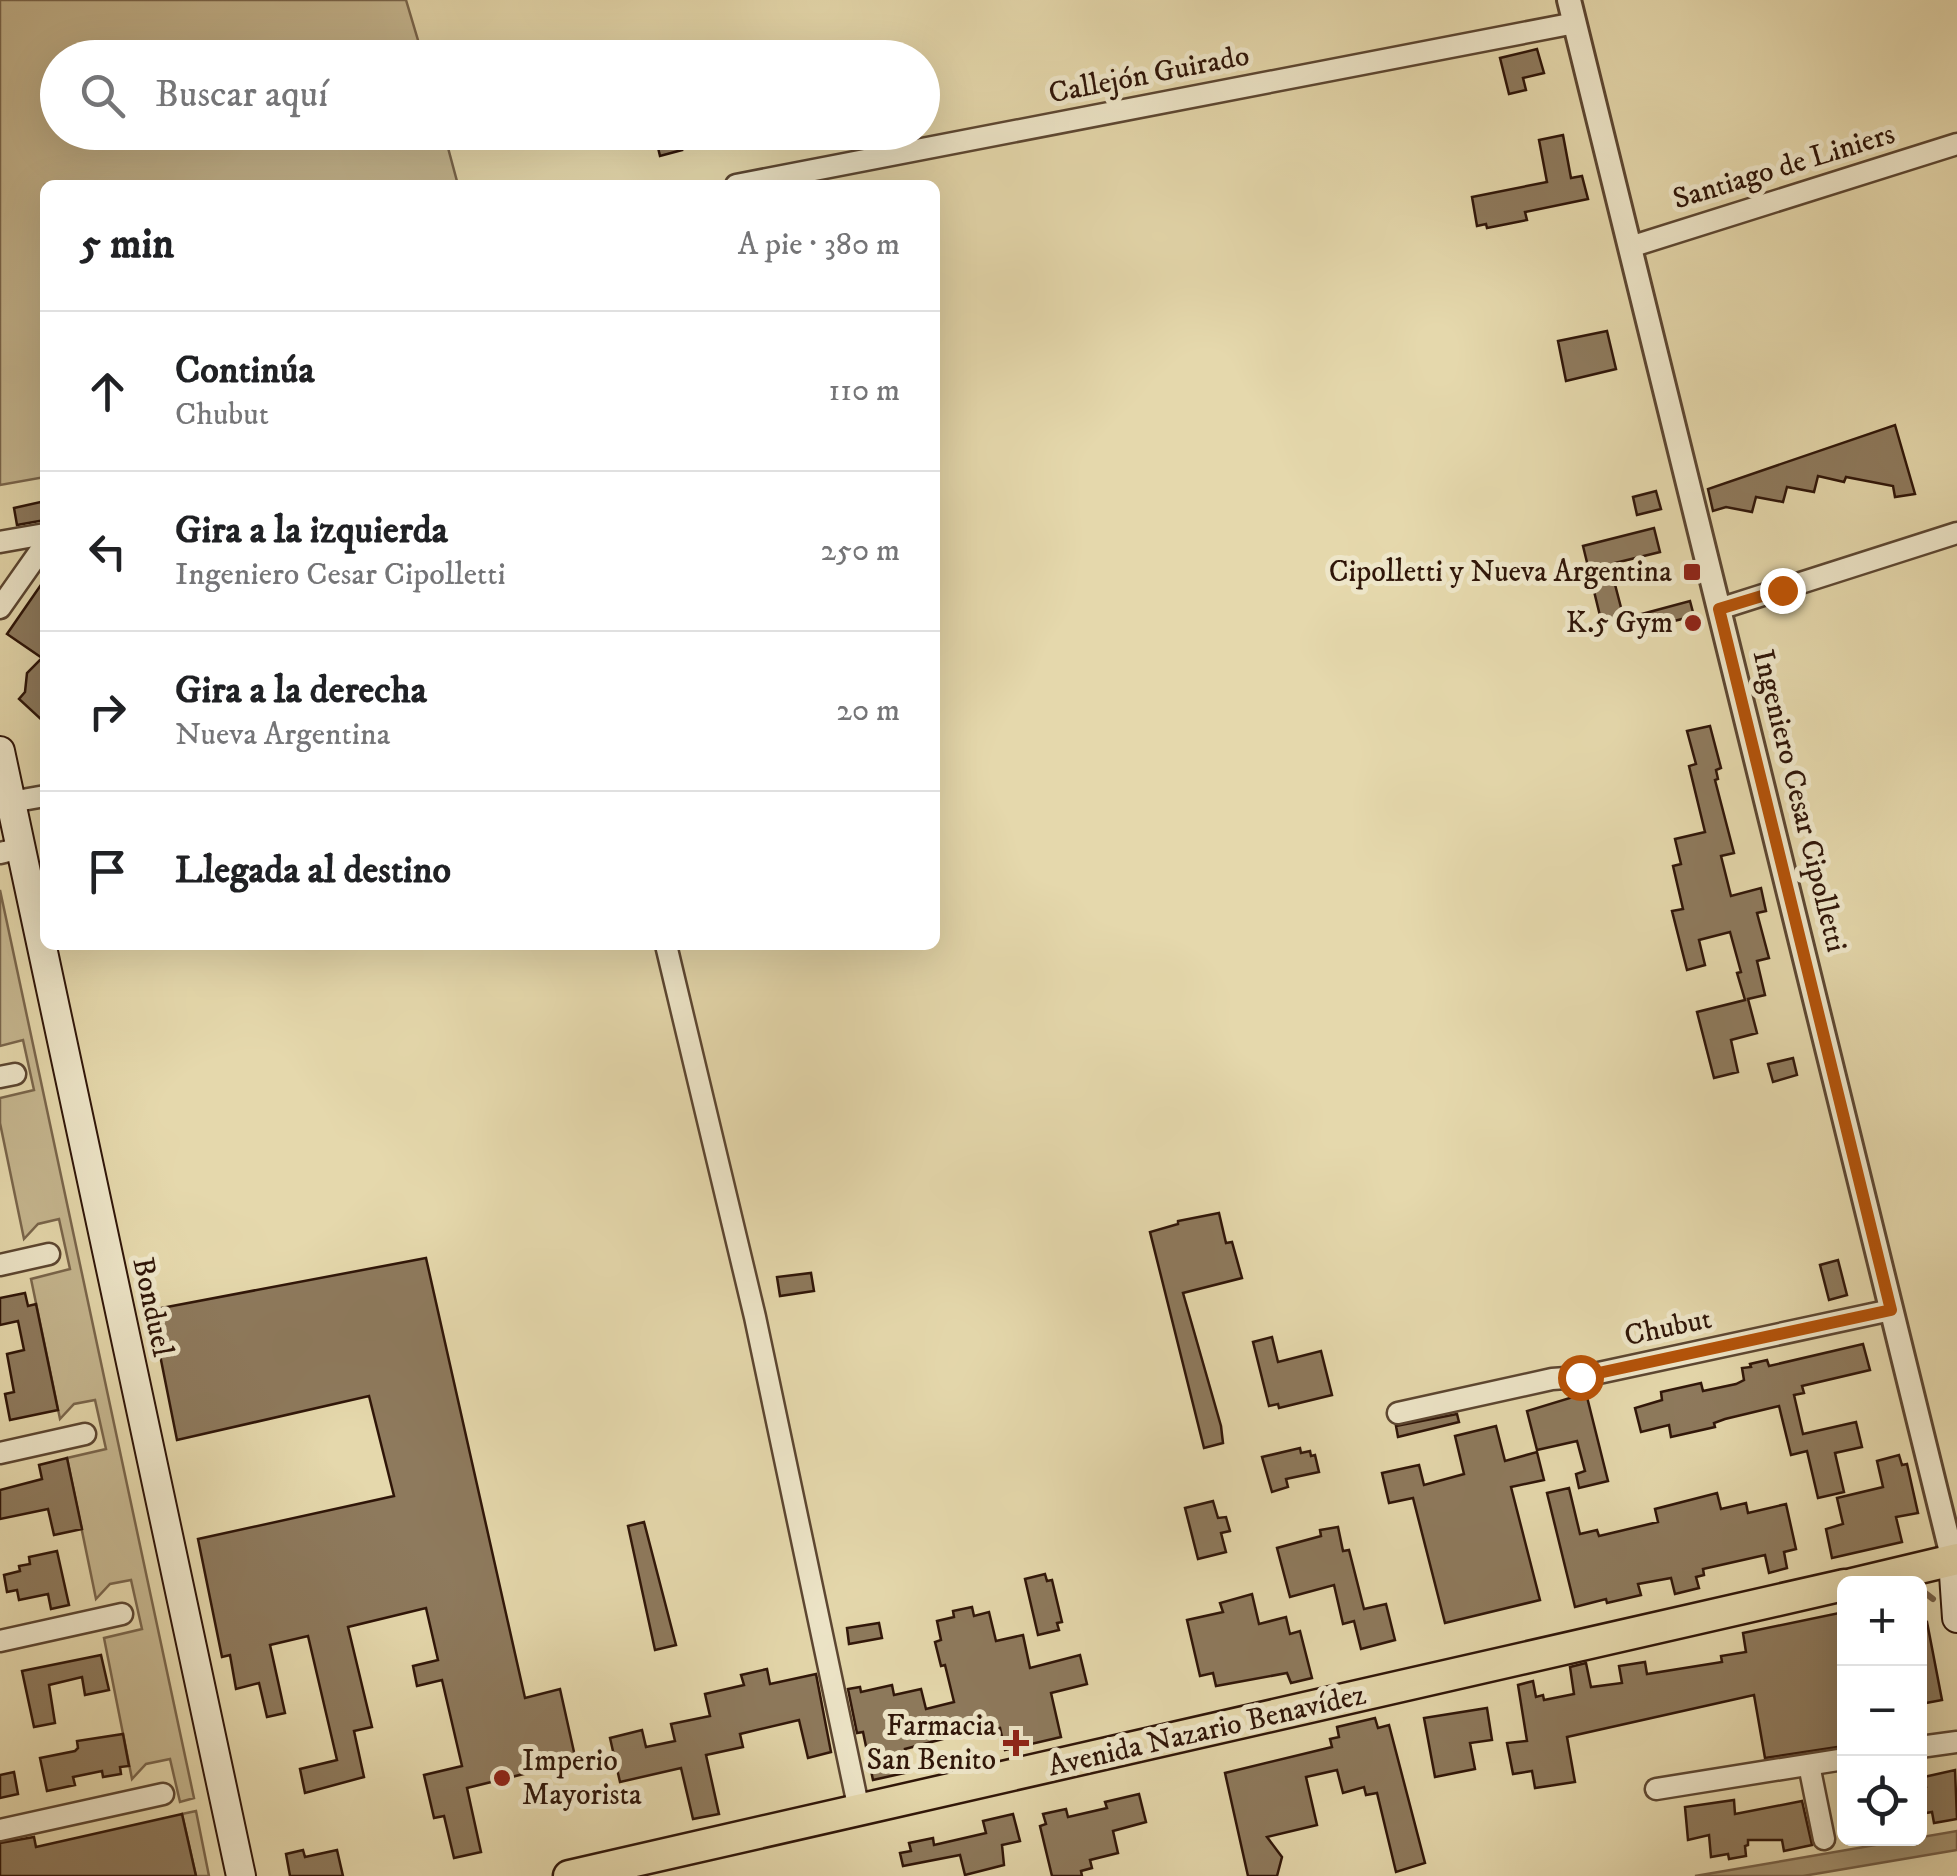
<!DOCTYPE html>
<html lang="es">
<head>
<meta charset="utf-8">
<style>
	body { margin:0; font-family:"IM FELL DW Pica",serif; background:#f2f2f2; color:#202124 }
	.controls { position:absolute; right:30px; bottom:30px; display:grid; overflow:hidden; border-radius:15px; box-shadow:0 10px 40px #0002 }
	.controls button { width:90px; height:90px; display:grid; place-items:center; padding:0; border:0; border-bottom:2px solid #e0e0e0; background:#fff; color:#202124; font:50px sans-serif }
	.stop { position:absolute; width:30px; height:30px; margin:-22px; border:8px solid #b45309; border-radius:50%; background:#fff }
	.stop.end { background:#b45309; border-color:#fff; box-shadow:0 2px 10px #0008 }
	.list { margin:0; padding:0; list-style:none }
	h2 { display:flex; justify-content:space-between; align-items:center; height:130px; margin:0; padding:0 40px; font-size:42px }
	h2 small { font-size:32px; font-weight:400; color:#757577 }
	.list li { display:grid; grid-template-columns:65px 1fr auto; gap:30px; align-items:center; box-sizing:border-box; height:160px; padding:0 40px; border-top:2px solid #e0e0e0 }
	.list b { display:block; font-size:38px; white-space:nowrap }
	.list p { margin:0; font-size:32px; white-space:nowrap; color:#757577 }
	.list em { font-size:32px; font-style:normal; color:#757577 }
	.icon { flex:none; width:55px; height:55px; fill:none; stroke:currentColor; stroke-width:2; stroke-linecap:round; stroke-linejoin:round }
	.map { position:relative; flex:none; width:1957px; height:1876px; overflow:hidden }
	.search { position:absolute; background:#fff; box-shadow:0 10px 40px #0002; left:40px; top:40px; width:900px; height:110px; display:flex; align-items:center; gap:25px; box-sizing:border-box; padding:0 35px; border-radius:55px; color:#757577; font-size:38px }
	.panel { position:absolute; background:#fff; box-shadow:0 10px 40px #0002; left:40px; top:180px; width:900px; height:770px; border-radius:15px }
	.map>svg:first-child { display:block }
	.green { fill:#c6b790; stroke:#7a664c; stroke-width:2.5 }
	.water { fill:#a79674; stroke:#776249; stroke-width:2.5 }
	.lines { fill:none; stroke-linecap:round; stroke-linejoin:round }
	.stream { stroke:#776249; stroke-width:6 }
	.building { fill:#8e7a5d; stroke:#2f1508; stroke-width:2.5 }
	.minor-casing { stroke:#5c4631; stroke-width:25 }
	.tertiary-casing { stroke:#5c4631; stroke-width:28 }
	.secondary-casing { stroke:#2f1508; stroke-width:32 }
	.primary-casing { stroke:#2f1508; stroke-width:35 }
	.minor { stroke:#eee6c9; stroke-width:20 }
	.tertiary { stroke:#eee6c9; stroke-width:22 }
	.secondary { stroke:#eee6c9; stroke-width:28 }
	.primary { stroke:#e5d8ac; stroke-width:30 }
	.route { stroke:#b45309; stroke-width:12 }
	.poi-dot { fill:#8f2418; stroke:#eee6c9; stroke-width:4 }
	.labels { text-anchor:middle; dominant-baseline:central; stroke-width:10; stroke-linejoin:round; paint-order:stroke }
	.street-label { font-size:30px; fill:#2f1508; stroke:#eee6c9 }
	.poi-label { font-size:30px; fill:#2f1508; stroke:#eee6c9; text-anchor:end }
</style>
</head>
<body>
<div class="map">
<svg width="1957" height="1876" viewBox="0 0 1957 1876">
	<rect width="100%" height="100%" fill="#e5d8ac"/>
	<filter id="stains"><feTurbulence type="fractalNoise" baseFrequency=".002" numOctaves="4"/><feColorMatrix values="0 0 0 0 .2 0 0 0 0 .09 0 0 0 0 .02 0 0 0 .5 -.17"/></filter>
	<radialGradient id="worn" r=".72"><stop offset=".6" stop-color="#630" stop-opacity="0"/><stop offset="1" stop-color="#630" stop-opacity=".3"/></radialGradient>
	<!-- green -->
	<g class="green">
		<polygon points="0,0 406,0 423,57 58,58 58,132 444,133 458,185 45,185 45,477 0,485"/>
		<polygon points="0,890 194,1798 180,1802 170,1759 146,1764 132,1779 104,1638 142,1629 131,1580 110,1584 96,1599 67,1458 106,1449 95,1400 74,1404 60,1419 31,1279 70,1269 59,1219 38,1224 24,1239 0,1123 0,1098 34,1090 23,1040 0,1046"/>
		<polygon points="196,1811 209,1876 196,1876 182,1814"/>
	</g>
	<!-- water -->
	<polygon class="water" points="1957,1831 1957,1850 1803,1876 1695,1876"/>
	<g class="lines">
		<!-- stream -->
		<polyline class="stream" points="1920,1589 1933,1599"/>
	</g>
	<!-- building -->
	<g class="building">
		<polygon points="1537,49 1544,73 1523,78 1526,90 1509,94 1500,58"/>
		<polygon points="677,132 682,150 660,156 655,135"/>
		<polygon points="1563,135 1571,178 1582,176 1588,199 1525,212 1527,220 1487,228 1486,224 1477,226 1472,197 1547,182 1539,140"/>
		<polygon points="1607,331 1616,369 1566,381 1558,341"/>
		<polygon points="1895,425 1915,494 1895,497 1893,486 1846,477 1844,482 1818,476 1814,492 1787,487 1783,502 1756,497 1752,512 1726,507 1713,511 1708,489"/>
		<polygon points="1656,491 1661,509 1637,515 1633,497"/>
		<polygon points="45,501 45,520 17,525 14,508"/>
		<polygon points="1654,528 1660,552 1615,563 1617,572 1612,573 1624,619 1602,624 1583,546"/>
		<polygon points="45,579 45,723 19,699 25,692 27,673 42,658 7,634"/>
		<polygon points="1690,601 1694,616 1646,628 1642,614"/>
		<polygon points="1710,726 1721,768 1716,770 1718,779 1715,780 1734,853 1721,856 1731,896 1761,888 1766,911 1757,913 1769,958 1757,961 1765,995 1748,999 1757,1033 1731,1040 1738,1072 1714,1078 1697,1012 1745,1000 1737,973 1741,972 1730,932 1699,940 1705,965 1687,970 1672,911 1683,909 1673,866 1681,864 1675,839 1705,832 1689,766 1696,764 1687,731"/>
		<polygon points="1793,1058 1797,1075 1773,1082 1768,1064"/>
		<polygon points="1219,1213 1226,1243 1232,1242 1242,1278 1183,1293 1221,1426 1223,1443 1204,1448 1150,1232 1178,1224 1178,1221"/>
		<polygon points="426,1258 525,1698 560,1689 576,1761 467,1788 481,1852 454,1858 444,1816 434,1818 424,1775 462,1766 442,1680 417,1686 413,1666 438,1660 426,1608 348,1627 372,1727 354,1731 364,1777 305,1793 300,1769 337,1760 308,1636 270,1645 285,1713 267,1717 259,1683 236,1689 230,1655 222,1657 198,1539 394,1496 369,1396 177,1440 151,1310"/>
		<polygon points="1838,1260 1847,1295 1829,1300 1820,1265"/>
		<polygon points="811,1273 814,1291 780,1296 777,1277"/>
		<polygon points="25,1293 28,1306 36,1304 58,1410 10,1420 5,1394 14,1392 7,1354 24,1350 18,1321 0,1325 0,1298"/>
		<polygon points="1272,1337 1278,1362 1321,1351 1332,1395 1279,1408 1278,1404 1269,1406 1253,1342"/>
		<polygon points="1863,1344 1870,1370 1802,1386 1804,1393 1794,1395 1803,1434 1856,1422 1862,1447 1835,1453 1844,1492 1818,1498 1807,1451 1791,1455 1779,1406 1725,1419 1714,1423 1715,1427 1671,1437 1669,1425 1641,1432 1635,1408 1662,1400 1661,1392 1701,1383 1703,1391 1736,1384 1744,1380 1742,1368 1751,1367 1750,1364 1767,1360 1769,1366"/>
		<polygon points="1586,1393 1608,1481 1579,1488 1576,1474 1585,1471 1577,1441 1537,1450 1527,1411"/>
		<polygon points="1457,1414 1459,1422 1398,1437 1396,1426"/>
		<polygon points="1496,1426 1505,1461 1537,1452 1544,1480 1511,1487 1540,1600 1445,1623 1413,1498 1389,1503 1382,1473 1419,1465 1424,1485 1464,1474 1455,1436"/>
		<polygon points="1300,1448 1301,1453 1310,1451 1311,1456 1315,1455 1319,1472 1286,1479 1288,1487 1272,1492 1262,1457"/>
		<polygon points="1899,1455 1902,1465 1907,1464 1918,1513 1896,1517 1902,1542 1832,1558 1826,1529 1843,1524 1837,1498 1883,1487 1877,1461"/>
		<polygon points="67,1458 82,1529 54,1535 48,1509 0,1519 0,1490 42,1479 39,1465"/>
		<polygon points="1569,1488 1580,1534 1597,1530 1599,1536 1658,1522 1655,1509 1717,1493 1721,1509 1746,1503 1748,1513 1786,1504 1796,1549 1784,1552 1787,1568 1769,1573 1765,1555 1703,1569 1704,1575 1696,1577 1699,1588 1675,1594 1671,1578 1638,1584 1641,1595 1607,1603 1606,1599 1575,1607 1547,1493"/>
		<polygon points="1213,1501 1218,1518 1226,1517 1230,1531 1221,1533 1226,1552 1198,1559 1185,1508"/>
		<polygon points="644,1522 676,1645 655,1650 628,1526"/>
		<polygon points="1338,1527 1343,1551 1349,1550 1364,1609 1386,1604 1395,1640 1361,1649 1354,1621 1343,1624 1334,1585 1290,1597 1277,1548 1321,1536 1320,1530"/>
		<polygon points="57,1551 69,1605 51,1609 48,1594 19,1600 17,1590 7,1592 4,1575 20,1571 19,1566 30,1564 29,1557"/>
		<polygon points="1045,1574 1047,1581 1052,1580 1062,1622 1057,1623 1059,1630 1038,1635 1025,1579"/>
		<polygon points="1252,1594 1259,1624 1286,1617 1290,1634 1300,1631 1312,1678 1291,1683 1287,1673 1216,1686 1213,1673 1200,1676 1187,1620 1223,1612 1220,1603"/>
		<polygon points="972,1607 974,1616 989,1612 996,1641 1023,1635 1030,1668 1080,1655 1087,1684 1051,1693 1061,1737 1005,1750 1000,1728 958,1735 905,1749 909,1772 873,1780 863,1732 857,1733 848,1689 860,1687 861,1692 892,1685 894,1695 921,1689 926,1709 954,1702 945,1665 941,1666 935,1642 941,1640 937,1621 954,1617 953,1611"/>
		<polygon points="1844,1612 1844,1746 1765,1758 1754,1695 1567,1737 1575,1782 1535,1788 1532,1771 1513,1774 1507,1743 1527,1741 1518,1685 1533,1681 1536,1697 1543,1695 1544,1700 1574,1694 1570,1667 1586,1663 1591,1687 1622,1683 1619,1666 1645,1662 1647,1674 1722,1662 1721,1656 1746,1652 1743,1633"/>
		<polygon points="1927,1622 1942,1700 1926,1703 1920,1668 1920,1623"/>
		<polygon points="879,1623 882,1638 849,1644 847,1628"/>
		<polygon points="101,1655 109,1690 85,1695 82,1677 49,1685 55,1723 34,1727 22,1671"/>
		<polygon points="767,1669 770,1684 816,1674 831,1752 808,1758 799,1720 740,1734 743,1747 706,1755 719,1814 693,1819 681,1768 620,1782 610,1738 642,1730 646,1747 675,1741 671,1724 710,1716 705,1694 744,1685 741,1675"/>
		<polygon points="1487,1708 1492,1740 1470,1743 1475,1769 1435,1777 1424,1718"/>
		<polygon points="1375,1718 1378,1728 1389,1725 1425,1863 1396,1872 1377,1793 1366,1795 1364,1787 1343,1793 1337,1770 1306,1777 1317,1825 1267,1837 1282,1857 1277,1876 1248,1876 1225,1773 1332,1747 1330,1739 1339,1737 1337,1727"/>
		<polygon points="123,1734 129,1766 120,1767 121,1774 103,1777 102,1771 73,1777 75,1785 47,1791 40,1758 75,1751 78,1748 77,1741"/>
		<polygon points="1955,1770 1957,1819 1934,1823 1932,1812 1926,1813 1921,1788 1926,1787 1924,1777"/>
		<polygon points="14,1772 18,1794 0,1798 0,1775"/>
		<polygon points="1139,1794 1146,1822 1113,1831 1118,1853 1090,1860 1092,1868 1081,1871 1082,1876 1052,1876 1040,1826 1046,1824 1043,1814 1066,1809 1068,1817 1107,1808 1105,1802"/>
		<polygon points="1734,1800 1735,1814 1802,1801 1812,1845 1784,1851 1782,1840 1748,1840 1748,1845 1745,1846 1746,1856 1729,1859 1728,1854 1711,1857 1709,1835 1688,1840 1685,1807"/>
		<polygon points="182,1814 196,1876 0,1876 0,1843 34,1837 36,1847"/>
		<polygon points="1013,1814 1020,1841 1002,1845 1004,1865 965,1875 960,1855 903,1866 900,1853 911,1851 909,1843 933,1838 934,1845 986,1833 983,1821"/>
		<polygon points="303,1850 305,1857 337,1850 343,1876 290,1876 286,1854"/>
	</g>
	<g class="lines">
		<!-- minor casing -->
		<g class="minor-casing">
			<g id="minor">
				<polyline points="736,185 1575,23"/>
				<polyline points="1630,247 1957,144"/>
				<polyline points="0,542 45,534"/>
				<polyline points="0,608 45,544"/>
				<polyline points="1719,609 1957,533"/>
				<polyline points="11,802 45,796"/>
				<polyline points="0,853 21,848"/>
				<polyline points="666,945 755,1317 859,1810"/>
				<polyline points="0,1077 15,1074"/>
				<polyline points="0,1265 49,1254"/>
				<polyline points="1398,1413 1552,1379 1580,1377 1891,1310"/>
				<polyline points="0,1453 85,1434"/>
				<polyline points="0,1641 122,1614"/>
				<polyline points="1920,1747 1957,1742"/>
				<polyline points="1809,1765 1824,1839"/>
				<polyline points="1656,1789 1844,1759"/>
				<polyline points="0,1830 163,1794"/>
			</g>
		</g>
		<!-- tertiary casing -->
		<g class="tertiary-casing">
			<polyline id="tertiary" points="1569,0 1953,1560"/>
		</g>
		<!-- secondary casing -->
		<g class="secondary-casing">
			<g id="secondary">
				<polyline points="0,751 241,1876"/>
				<polyline points="1953,1560 1957,1618"/>
			</g>
		</g>
		<!-- primary casing -->
		<g class="primary-casing">
			<g id="primary">
				<polyline points="1852,1584 1957,1559"/>
				<polyline points="569,1876 1844,1585"/>
			</g>
		</g>
		<!-- minor -->
		<use href="#minor" class="minor"/>
		<!-- tertiary -->
		<use href="#tertiary" class="tertiary"/>
		<!-- secondary -->
		<use href="#secondary" class="secondary"/>
		<!-- primary -->
		<use href="#primary" class="primary"/>
	</g>
	<g class="lines">
		<!-- route -->
		<polyline class="route" points="1580,1377 1891,1310 1719,609 1782,590"/>
	</g>
	<!-- markers -->
	<g class="poi-dot">
		<rect x="1682" y="562" width="20" height="20" rx="5"/>
		<circle cx="1693" cy="623" r="10"/>
		<path d="M1011 1728h10v10h10v10h-10v10h-10v-10h-10v-10h10z"/>
		<circle cx="502" cy="1778" r="10"/>
	</g>
	<g class="labels">
		<!-- street labels -->
		<g class="street-label">
			<text transform="translate(1149 75) rotate(-11)">Callejón Guirado</text>
			<text transform="translate(1784 167) rotate(-17)">Santiago de Liniers</text>
			<text transform="translate(1799 801) rotate(76)">Ingeniero Cesar Cipolletti</text>
			<text transform="translate(152 1307) rotate(78)">Bonduel</text>
			<text transform="translate(1668 1328) rotate(-12)">Chubut</text>
			<text transform="translate(1207 1731) rotate(-13)">Avenida Nazario Benavídez</text>
		</g>
		<!-- poi labels -->
		<g class="poi-label">
			<text x="1672" y="572">Cipolletti y Nueva Argentina</text>
			<text x="1673" y="623">K.5 Gym</text>
			<text x="996" y="1726">Farmacia<tspan x="996" dy="34">San Benito</tspan></text>
			<text x="522" y="1761" text-anchor="start">Imperio<tspan x="522" dy="34">Mayorista</tspan></text>
		</g>
	</g>
	<rect width="100%" height="100%" filter="url(#stains)"/>
	<rect width="100%" height="100%" fill="url(#worn)"/>
</svg>
<div class="controls">
<button>+</button>
<button>−</button>
<button><svg class="icon" aria-label="locate" viewBox="0 0 24 24"><circle cx="12" cy="12" r="6"/><path d="M12 2v4M12 18v4M2 12h4M18 12h4"/></svg></button>
</div>
<div class="stop" style="left:1580px;top:1377px"></div>
<div class="stop end" style="left:1782px;top:590px"></div>
<div class="search"><svg class="icon" aria-label="search" viewBox="0 0 24 24"><circle cx="10" cy="10" r="6"/><path d="M15 15l6 6"/></svg>Buscar aquí</div>
<section class="panel">
<h2>5 min<small>A pie · 380 m</small></h2>
<ul class="list">
<li><svg class="icon" aria-label="ahead" viewBox="0 0 24 24"><path d="M12 20V5M6 11l6-6 6 6"/></svg><div><b>Continúa</b><p>Chubut</p></div><em>110 m</em></li>
<li><svg class="icon" aria-label="left" viewBox="0 0 24 24"><path d="M17 20v-9H6M10 6l-5 5 5 5"/></svg><div><b>Gira a la izquierda</b><p>Ingeniero Cesar Cipolletti</p></div><em>250 m</em></li>
<li><svg class="icon" aria-label="right" viewBox="0 0 24 24"><path d="M7 20v-9h11M14 6l5 5-5 5"/></svg><div><b>Gira a la derecha</b><p>Nueva Argentina</p></div><em>20 m</em></li>
<li><svg class="icon" aria-label="arrive" viewBox="0 0 24 24"><path d="M6 21V4h12l-3 4 3 4H6"/></svg><div><b>Llegada al destino</b></div></li>
</ul>
</section>
</div>
</body>
</html>
